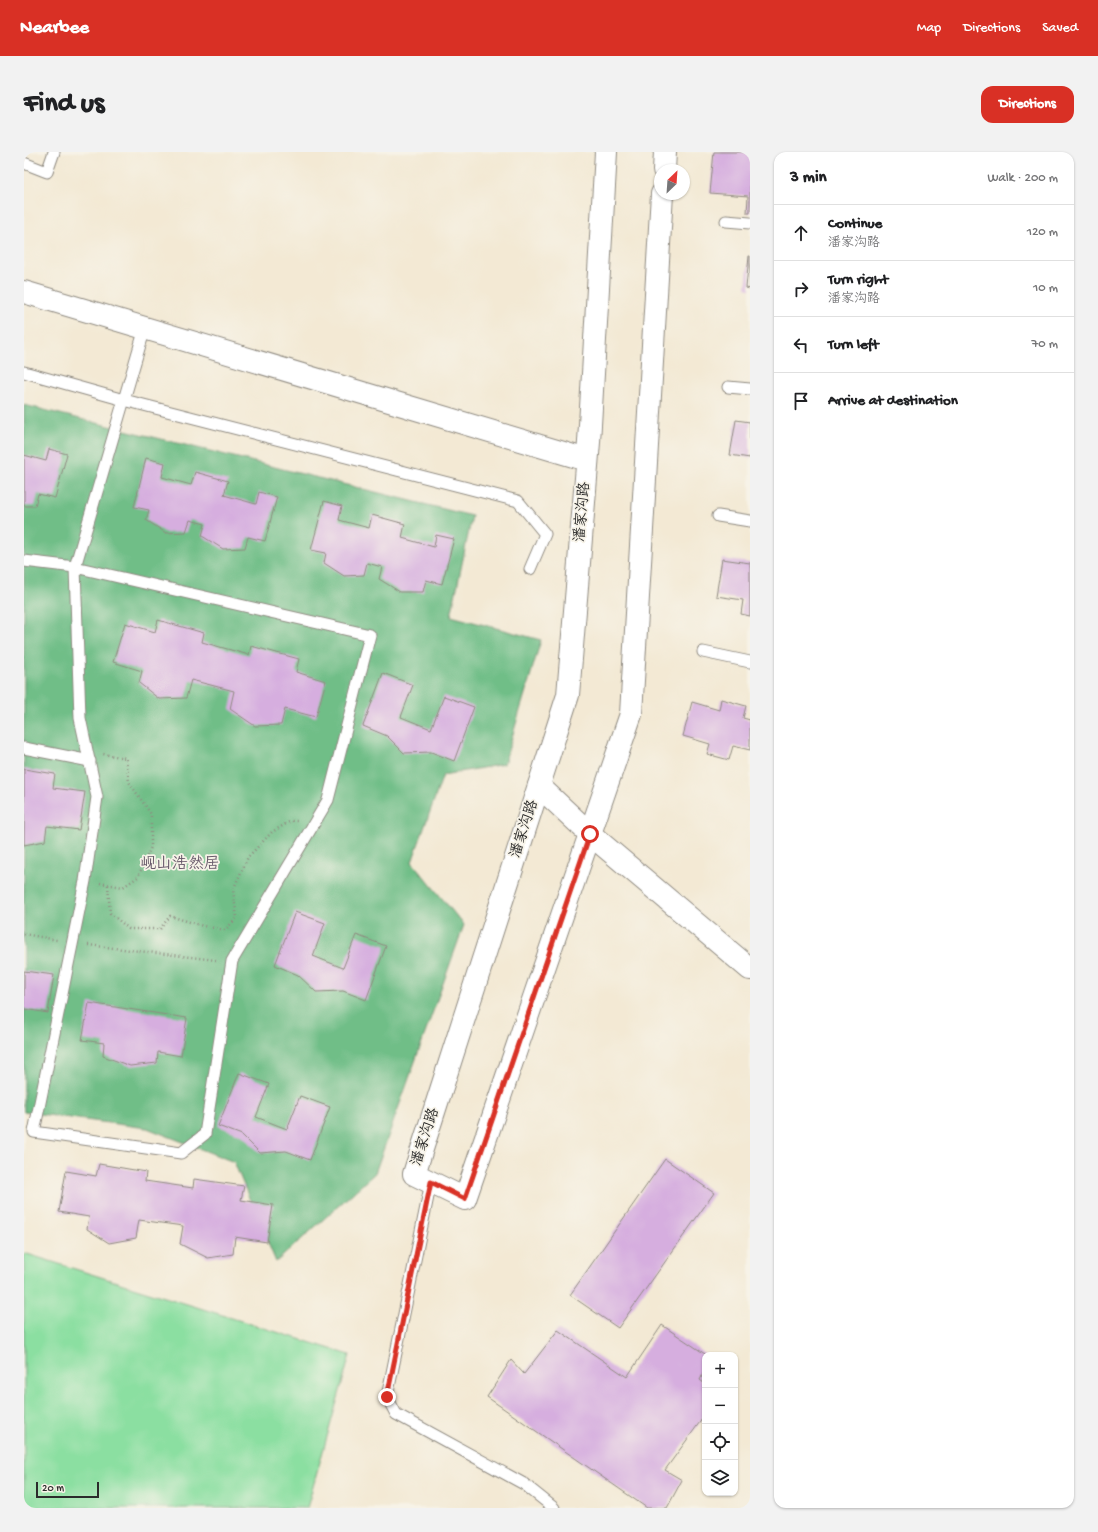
<!DOCTYPE html>
<html lang="en">
<head>
<meta charset="utf-8">
<style>
	body { margin:0; font-family:"Gochi Hand","LXGW WenKai TC",sans-serif; background:#f2f2f2; color:#202124 }
	.controls { position:absolute; right:12px; bottom:12px; display:grid; overflow:hidden; border-radius:8px; box-shadow:0 1px 3px #0004 }
	.controls button { width:36px; height:36px; display:grid; place-items:center; padding:0; border:0; border-bottom:1px solid #e0e0e0; background:#fff; color:#202124; font:20px sans-serif }
	.compass { position:absolute; left:630px; top:12px; width:36px; height:36px; border-radius:50%; background:#fff; box-shadow:0 1px 3px #0004; rotate:25deg }
	.scale { position:absolute; left:12px; bottom:10px; width:63px; box-sizing:border-box; padding-left:4px; border:2px solid #2b2b2b; border-top:0; font-size:11px; line-height:14px; white-space:nowrap; color:#2b2b2b; -webkit-text-stroke:3px #f7f3e8; paint-order:stroke }
	.stop { position:absolute; width:12px; height:12px; margin:-9px; border:3px solid #d93025; border-radius:50%; background:#fff }
	.stop.end { background:#d93025; border-color:#fff; box-shadow:0 1px 4px #0008 }
	.list { margin:0; padding:0; list-style:none }
	h2 { display:flex; justify-content:space-between; align-items:center; height:52px; margin:0; padding:0 16px; font-size:17px }
	h2 small { font-size:13px; font-weight:400; color:#757577 }
	.list li { display:grid; grid-template-columns:26px 1fr auto; gap:12px; align-items:center; box-sizing:border-box; height:56px; padding:0 16px; border-top:1px solid #e0e0e0 }
	.list b { display:block; font-size:15px; white-space:nowrap }
	.list p { margin:0; font-size:13px; white-space:nowrap; color:#757577 }
	.list em { font-size:13px; font-style:normal; color:#757577 }
	.icon { flex:none; width:22px; height:22px; fill:none; stroke:currentColor; stroke-width:2; stroke-linecap:round; stroke-linejoin:round }
	.map { position:relative; flex:none; width:726px; height:1356px; overflow:hidden; border-radius:12px }
	header { display:flex; align-items:center; gap:24px; box-sizing:border-box; height:56px; padding:0 20px; background:#d93025; color:#fff }
	header strong { font-size:19px }
	nav { display:flex; gap:22px; margin-inline-start:auto; font-size:14px }
	.intro { display:flex; align-items:center; justify-content:space-between; box-sizing:border-box; height:96px; padding:0 24px }
	h1 { margin:0; font-size:28px }
	.button { padding:10px 18px; border-radius:12px; background:#d93025; color:#fff; font-size:14px; font-weight:700 }
	main { display:flex; gap:24px; padding:0 24px }
	aside { flex:1; background:#fff; border-radius:12px; box-shadow:0 1px 3px #0004 }
	.map>svg:first-child { display:block }
	.green { fill:#8bdfa1; stroke:#5b8566 }
	.forest { fill:#70be87; stroke:#4e7459 }
	.building { fill:#d6aedf }
	.lines { fill:none; stroke-linecap:round; stroke-linejoin:round }
	.service-casing { stroke:#8f8a80; stroke-width:13 }
	.minor-casing { stroke:#8f8a80; stroke-width:24 }
	.tertiary-casing { stroke:#8f8a80; stroke-width:24 }
	.path { stroke:#8f8a80; stroke-width:2.5; stroke-dasharray:1 3; stroke-linecap:butt }
	.service { stroke:#fff; stroke-width:11 }
	.minor { stroke:#fff; stroke-width:22 }
	.tertiary { stroke:#fff; stroke-width:22 }
	.route { stroke:#d93025; stroke-width:5 }
	.labels { text-anchor:middle; dominant-baseline:central; stroke-width:3.5; stroke-linejoin:round; paint-order:stroke }
	.street-label { font-size:15px; fill:#2b2b2b; stroke:#f7f3e8 }
	.neighbourhood-label { font-size:16px; fill:#67596a; stroke:#f7f3e8 }
</style>
</head>
<body>
<header>
<strong>Nearbee</strong>
<nav><a>Map</a><a>Directions</a><a>Saved</a></nav>
</header>
<div class="intro"><h1>Find us</h1><a class="button">Directions</a></div>
<main>
<div class="map">
<svg width="726" height="1356" viewBox="0 0 726 1356">
	<rect width="100%" height="100%" fill="#f7f3e8"/>
	<filter id="ink" filterUnits="userSpaceOnUse"><feTurbulence type="fractalNoise" baseFrequency=".025" numOctaves="2"/><feDisplacementMap in="SourceGraphic" scale="8" xChannelSelector="R" yChannelSelector="G"/><feConvolveMatrix kernelMatrix="1 2 1 2 8 2 1 2 1" color-interpolation-filters="sRGB"/></filter>
	<filter id="wash" filterUnits="userSpaceOnUse"><feTurbulence type="fractalNoise" baseFrequency=".012" numOctaves="4" result="noise"/><feDisplacementMap in="SourceGraphic" scale="16" xChannelSelector="R" yChannelSelector="G"/><feGaussianBlur stdDeviation="0.9" result="paint"/><feColorMatrix in="noise" values="0 0 0 0 0 0 0 0 0 0 0 0 0 0 0 0 0 1.4 0 .05"/><feComposite in="paint" operator="in"/></filter>
	<g filter="url(#wash)">
		<rect width="100%" height="100%" fill="#f3e9d4"/>
		<!-- green -->
		<polygon class="green" points="0,1101 326,1203 283,1356 0,1356"/>
		<!-- forest -->
		<polygon class="forest" points="0,253 448,364 427,464 517,488 480,612 419,623 388,710 440,773 351,1021 252,1110 210,1010 123,976 0,960"/>
		<g id="blocks">
			<!-- building -->
			<g class="building">
				<polygon points="690,0 726,0 726,61 723,61 724,44 686,41"/>
				<polygon points="725,104 726,104 726,137 722,136"/>
				<polygon points="712,268 726,270 726,306 706,303"/>
				<polygon points="25,297 43,302 31,346 14,342 11,354 0,354 0,303 22,309"/>
				<polygon points="122,306 141,311 138,325 167,333 171,320 204,329 200,343 232,352 235,340 253,345 241,389 224,385 221,396 199,397 178,384 181,372 166,368 162,380 142,381 122,368 125,358 110,355"/>
				<polygon points="300,349 318,354 315,368 345,376 348,363 381,372 378,386 410,395 412,383 430,387 418,432 402,428 399,440 376,440 355,427 358,415 343,411 340,423 320,424 300,411 302,401 287,398"/>
				<polygon points="698,407 726,411 726,464 717,462 719,448 692,444"/>
				<polygon points="134,468 180,481 178,490 225,503 227,494 275,507 272,520 302,529 292,565 261,557 257,573 231,574 206,557 210,539 167,528 162,546 135,547 115,531 118,519 89,510 101,471 131,480"/>
				<polygon points="359,521 389,533 377,565 407,577 420,544 450,555 430,609 407,600 380,601 363,584 339,574"/>
				<polygon points="697,547 722,554 719,566 726,568 726,598 709,594 705,608 683,602 686,592 659,584 668,550 695,558"/>
				<polygon points="0,617 31,622 29,636 61,640 55,678 23,674 21,689 0,693"/>
				<polygon points="271,760 301,771 289,804 319,816 332,783 362,794 342,848 319,839 292,840 274,823 251,813"/>
				<polygon points="0,819 30,823 24,861 0,857"/>
				<polygon points="65,851 163,866 157,904 134,900 133,911 106,914 79,904 80,891 58,888"/>
				<polygon points="215,921 245,932 232,965 263,977 276,944 306,955 286,1008 262,999 236,1001 218,983 194,974"/>
				<polygon points="641,1007 690,1041 594,1176 546,1143"/>
				<polygon points="75,1012 122,1020 121,1029 169,1036 170,1027 220,1034 217,1048 249,1053 243,1090 211,1085 209,1102 184,1106 156,1092 159,1074 115,1068 112,1086 85,1091 63,1077 65,1065 35,1060 42,1019 72,1024"/>
				<polygon points="638,1173 681,1202 681,1218 676,1228 681,1232 681,1263 641,1318 658,1328 643,1356 623,1356 463,1245 487,1208 500,1222 534,1178 603,1225"/>
			</g>
		</g>
	</g>
	<g filter="url(#ink)">
		<use href="#blocks" fill-opacity="0" stroke="#8f8a80" stroke-width="1"/>
		<g class="lines">
			<!-- service casing -->
			<g class="service-casing">
				<g id="service">
					<polyline points="0,11 23,20 30,0"/>
					<polyline points="702,69 726,71"/>
					<polyline points="0,220 100,248 494,349 521,382 506,417"/>
					<polyline points="704,235 726,237"/>
					<polyline points="694,364 726,369"/>
					<polyline points="0,409 51,415 346,483 304,648 208,809 181,982 157,1001 10,980 61,729 73,645 56,566 51,415 121,176"/>
					<polyline points="679,500 726,510"/>
					<polyline points="0,596 66,609"/>
					<polyline points="407,1030 363,1245 372,1262 500,1332 530,1356"/>
				</g>
			</g>
			<!-- minor casing -->
			<g class="minor-casing">
				<g id="minor">
					<polyline points="0,140 563,308"/>
					<polyline points="515,634 566,682 726,817"/>
				</g>
			</g>
			<!-- tertiary casing -->
			<g class="tertiary-casing">
				<g id="tertiary">
					<polyline points="582,0 565,290 544,543 390,1022 441,1047 607,562 638,42"/>
					<polyline points="640,18 641,0"/>
				</g>
			</g>
			<!-- path -->
			<g class="path">
				<polyline points="76,731 99,735 114,725 127,695 127,662 105,630 102,606 79,602"/>
				<polyline points="84,733 86,761 105,777 136,777 146,764 179,774 201,778 213,766 209,738 224,705 248,680 267,669 273,669"/>
				<polyline points="0,782 33,788"/>
				<polyline points="64,793 192,808"/>
			</g>
			<!-- service -->
			<use href="#service" class="service"/>
			<!-- minor -->
			<use href="#minor" class="minor"/>
			<!-- tertiary -->
			<use href="#tertiary" class="tertiary"/>
		</g>
	</g>
	<g class="lines" filter="url(#ink)">
		<!-- route -->
		<polyline class="route" points="363,1245 407,1030 441,1047 566,682"/>
	</g>
	<g class="labels">
		<!-- street labels -->
		<g class="street-label">
			<text transform="translate(559 360) rotate(-85)">潘家沟路</text>
			<text transform="translate(501 677) rotate(-72)">潘家沟路</text>
			<text transform="translate(402 985) rotate(-72)">潘家沟路</text>
		</g>
		<!-- neighbourhood labels -->
		<g class="neighbourhood-label">
			<text x="156" y="713">岘山浩然居</text>
		</g>
	</g>
</svg>
<div class="controls">
<button>+</button>
<button>−</button>
<button><svg class="icon" aria-label="locate" viewBox="0 0 24 24"><circle cx="12" cy="12" r="6"/><path d="M12 2v4M12 18v4M2 12h4M18 12h4"/></svg></button>
<button><svg class="icon" aria-label="layers" viewBox="0 0 24 24"><path d="M12 4l9 5-9 5-9-5zM3 14l9 5 9-5"/></svg></button>
</div>
<svg class="compass" viewBox="-18 -18 36 36"><path d="M0-13l5 13h-10z" fill="#e53935"/><path d="M0 13l5-13h-10z" fill="#757577"/></svg>
<div class="scale">20 m</div>
<div class="stop" style="left:566px;top:682px"></div>
<div class="stop end" style="left:363px;top:1245px"></div>
</div>
<aside>
<h2>3 min<small>Walk · 200 m</small></h2>
<ul class="list">
<li><svg class="icon" aria-label="ahead" viewBox="0 0 24 24"><path d="M12 20V5M6 11l6-6 6 6"/></svg><div><b>Continue</b><p>潘家沟路</p></div><em>120 m</em></li>
<li><svg class="icon" aria-label="right" viewBox="0 0 24 24"><path d="M7 20v-9h11M14 6l5 5-5 5"/></svg><div><b>Turn right</b><p>潘家沟路</p></div><em>10 m</em></li>
<li><svg class="icon" aria-label="left" viewBox="0 0 24 24"><path d="M17 20v-9H6M10 6l-5 5 5 5"/></svg><div><b>Turn left</b></div><em>70 m</em></li>
<li><svg class="icon" aria-label="arrive" viewBox="0 0 24 24"><path d="M6 21V4h12l-3 4 3 4H6"/></svg><div><b>Arrive at destination</b></div></li>
</ul>
</aside>
</main>
</body>
</html>
